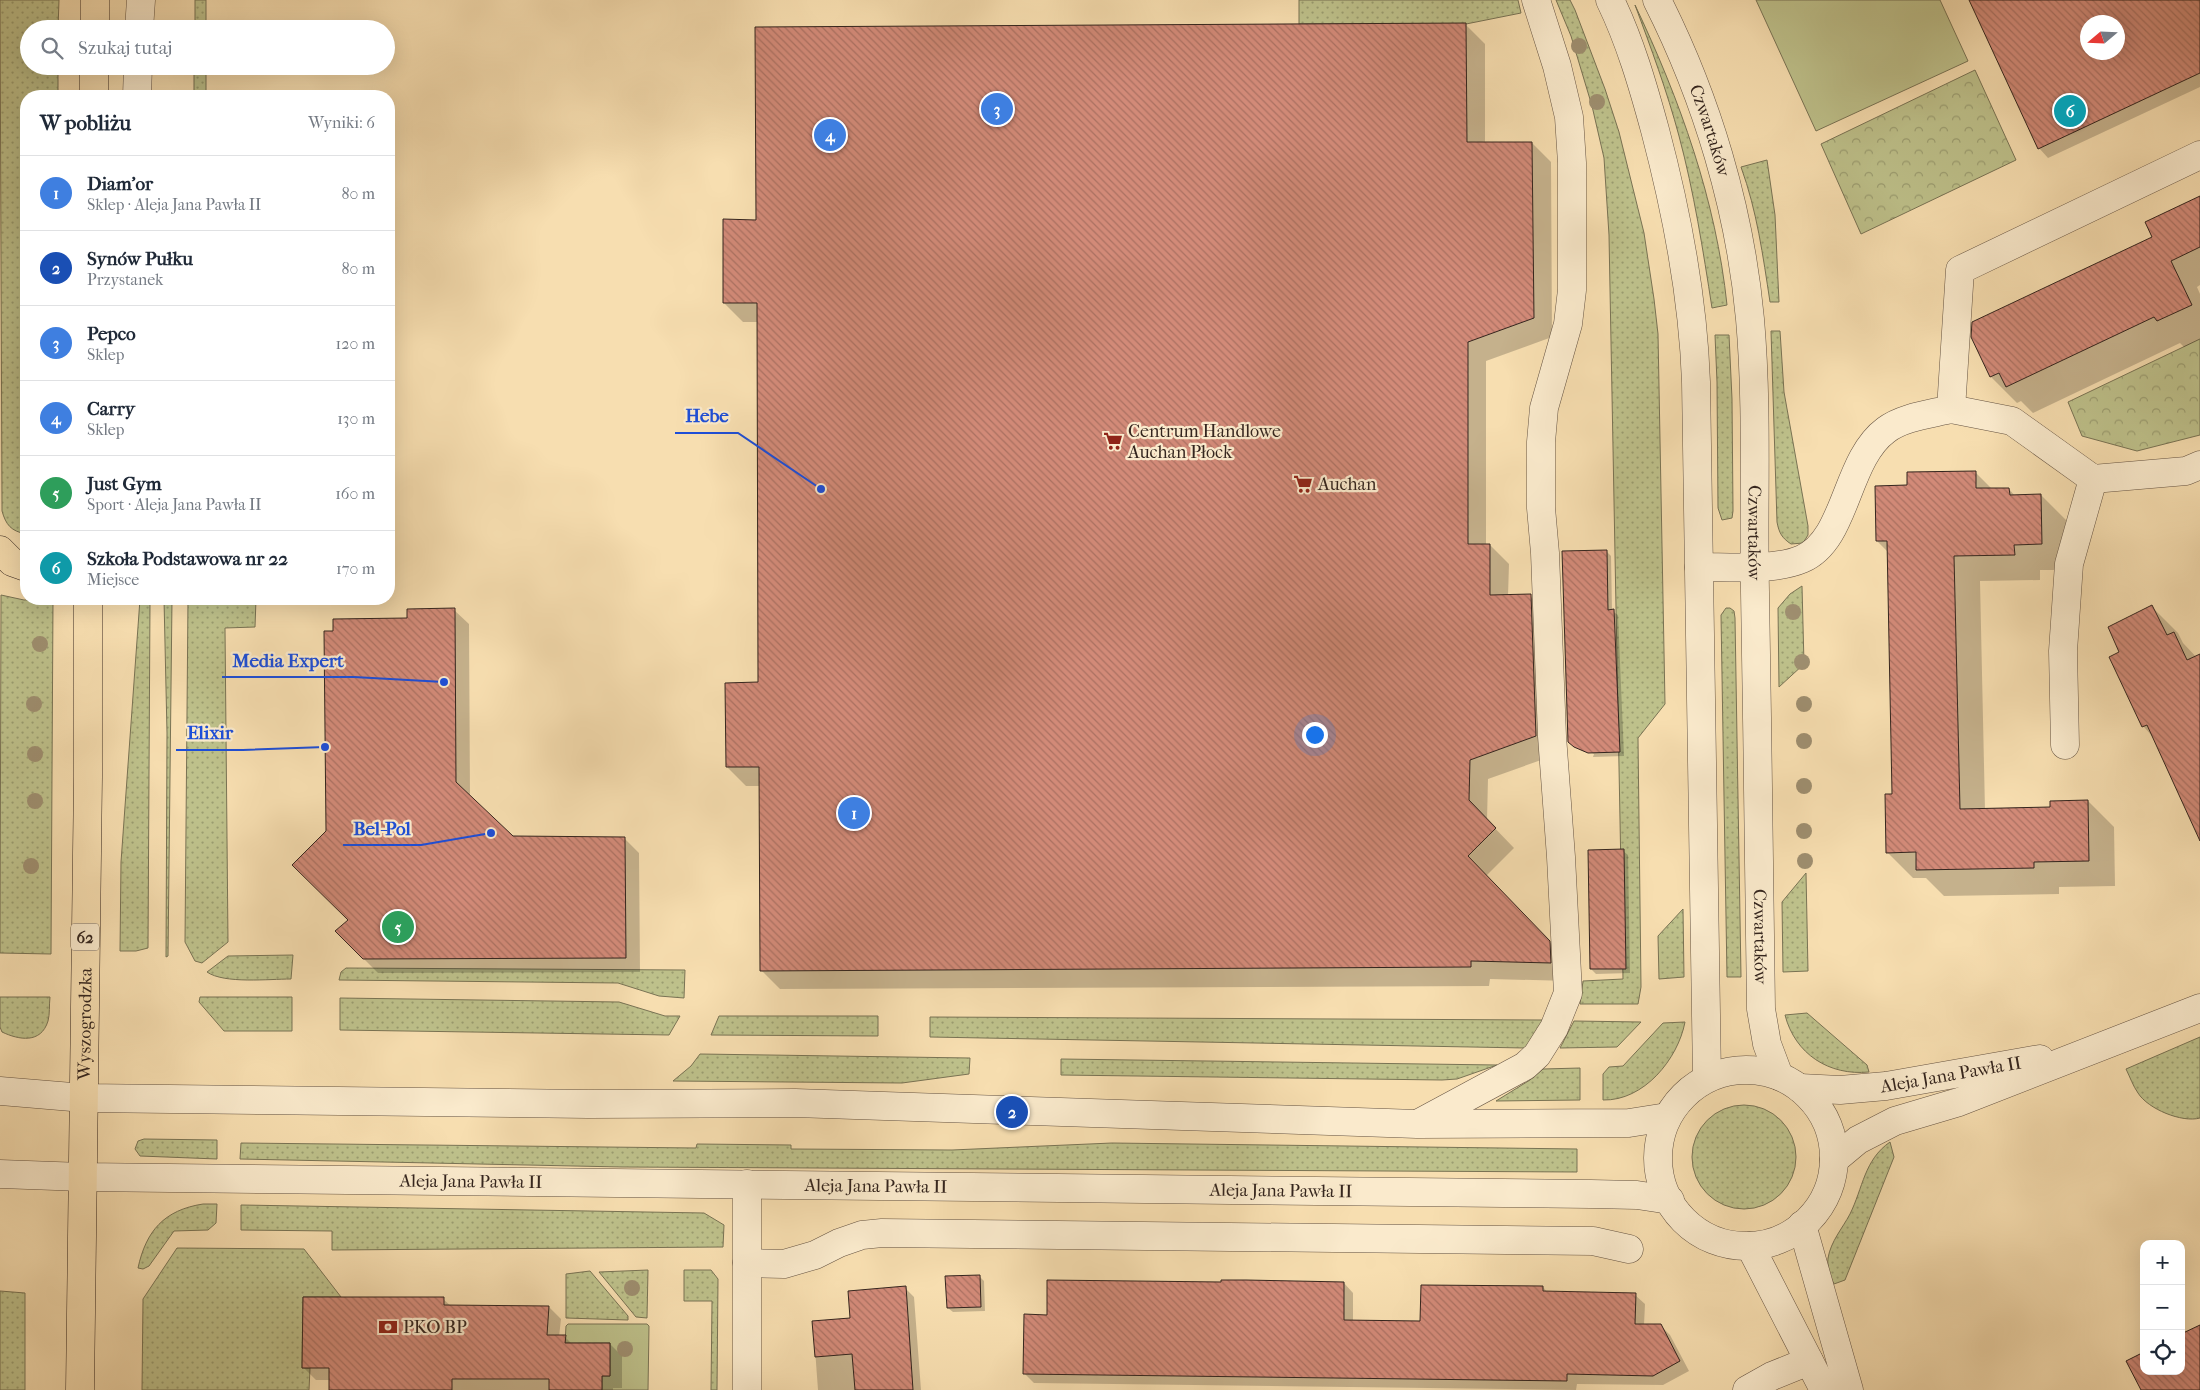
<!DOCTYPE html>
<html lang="pl">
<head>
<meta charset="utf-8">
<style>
	body { margin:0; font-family:"IM FELL French Canon",serif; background:#f6f6f7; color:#1f2937 }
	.controls { position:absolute; right:15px; bottom:15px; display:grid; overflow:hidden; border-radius:10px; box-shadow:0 5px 20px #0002 }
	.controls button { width:45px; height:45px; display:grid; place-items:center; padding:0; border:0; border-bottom:1px solid #e0e1e3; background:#fff; color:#1f2937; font:25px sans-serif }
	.compass { position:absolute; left:2080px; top:15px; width:45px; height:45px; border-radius:50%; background:#fff; box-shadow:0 5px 20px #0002; rotate:251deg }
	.you { position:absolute; left:1314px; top:734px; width:18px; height:18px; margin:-12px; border:4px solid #fff; border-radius:50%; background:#1a73e8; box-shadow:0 0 0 8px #1a73e833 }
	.badge { display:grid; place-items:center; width:32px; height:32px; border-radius:50%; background:#ea580c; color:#fff; font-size:16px; font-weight:700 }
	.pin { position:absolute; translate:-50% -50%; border:2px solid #fff; box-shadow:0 1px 5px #0006 }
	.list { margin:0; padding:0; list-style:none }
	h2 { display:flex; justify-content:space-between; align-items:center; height:65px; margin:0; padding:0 20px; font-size:21px }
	h2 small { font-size:16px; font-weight:400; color:#747a83 }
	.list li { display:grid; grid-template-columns:32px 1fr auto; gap:15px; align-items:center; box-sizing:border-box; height:75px; padding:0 20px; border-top:1px solid #e0e1e3 }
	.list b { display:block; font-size:19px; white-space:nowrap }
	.list p { margin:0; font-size:16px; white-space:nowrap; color:#747a83 }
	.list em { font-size:16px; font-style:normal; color:#747a83 }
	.icon { flex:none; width:28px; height:28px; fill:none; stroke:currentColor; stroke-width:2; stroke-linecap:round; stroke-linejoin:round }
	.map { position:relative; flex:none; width:2200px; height:1390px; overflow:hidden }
	.search { position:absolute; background:#fff; box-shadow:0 5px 20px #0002; left:20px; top:20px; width:375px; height:55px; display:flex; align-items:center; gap:12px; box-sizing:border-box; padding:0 18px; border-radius:28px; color:#747a83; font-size:19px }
	.panel { position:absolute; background:#fff; box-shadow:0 5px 20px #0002; left:20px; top:90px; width:375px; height:515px; border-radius:20px }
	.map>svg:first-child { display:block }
	.grass { fill:url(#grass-dots); stroke:#797354 }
	.park { fill:url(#park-crowns); stroke:#797354 }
	.garden { fill:#bec18b; stroke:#797354 }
	.shadow { fill:#0003; fill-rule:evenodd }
	.building { fill:url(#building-back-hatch); stroke:#34251e; fill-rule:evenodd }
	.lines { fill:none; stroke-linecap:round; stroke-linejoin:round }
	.minor-casing { stroke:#655342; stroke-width:29 }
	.major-casing { stroke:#34251e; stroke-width:29 }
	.minor { stroke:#faeacc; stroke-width:28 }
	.major { stroke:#f7deb0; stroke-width:28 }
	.tree { fill:#9e8e6f }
	.labels { text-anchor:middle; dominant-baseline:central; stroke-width:4.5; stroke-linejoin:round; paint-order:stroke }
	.shield { fill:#faeacc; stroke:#6f6052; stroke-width:1 }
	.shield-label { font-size:16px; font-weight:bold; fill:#34251e }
	.street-label { font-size:18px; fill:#34251e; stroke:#faeacc }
	.poi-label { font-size:18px; fill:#34251e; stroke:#faeacc; text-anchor:start }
	.leader { fill:none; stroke:#1d4ed8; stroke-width:2 }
	.callout-dot { fill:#1d4ed8; stroke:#faeacc; stroke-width:2 }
	.callout-label { font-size:19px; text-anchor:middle; font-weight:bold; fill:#1d4ed8; stroke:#faeacc; stroke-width:4.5; stroke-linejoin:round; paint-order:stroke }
</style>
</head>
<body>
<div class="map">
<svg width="2200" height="1390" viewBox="0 0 2200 1390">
	<defs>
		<pattern id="grass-dots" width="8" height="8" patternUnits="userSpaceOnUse" patternTransform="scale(1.25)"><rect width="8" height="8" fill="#bec18b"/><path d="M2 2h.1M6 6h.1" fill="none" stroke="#9b9d71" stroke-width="1.8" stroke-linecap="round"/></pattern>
		<pattern id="park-crowns" width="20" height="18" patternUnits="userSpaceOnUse" patternTransform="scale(1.25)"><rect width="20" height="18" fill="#bec18b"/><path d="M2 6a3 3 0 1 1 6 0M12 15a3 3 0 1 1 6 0" fill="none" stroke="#9b9d71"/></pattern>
		<pattern id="building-back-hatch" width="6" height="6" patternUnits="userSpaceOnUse" patternTransform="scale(1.25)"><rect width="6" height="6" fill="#d28a78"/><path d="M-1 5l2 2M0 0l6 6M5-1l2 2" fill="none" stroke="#ab7162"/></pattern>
	</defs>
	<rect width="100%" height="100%" fill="#f7deb0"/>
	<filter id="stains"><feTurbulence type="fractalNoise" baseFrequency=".004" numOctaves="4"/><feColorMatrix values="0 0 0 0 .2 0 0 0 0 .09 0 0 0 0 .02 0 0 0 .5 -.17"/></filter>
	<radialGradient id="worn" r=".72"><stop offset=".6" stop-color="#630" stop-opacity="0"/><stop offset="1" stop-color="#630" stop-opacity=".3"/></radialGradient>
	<!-- grass -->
	<g class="grass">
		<path d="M 0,0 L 59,0 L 58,29 L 29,29 L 29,66 L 58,66 L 58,96 L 26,96 L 26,534 C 11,531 6,525 2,511 Z"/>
		<rect x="195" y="0" width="11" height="29"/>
		<polygon points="1299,0 1518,0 1521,13 1466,24 1299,24"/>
		<polygon points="1556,0 1570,0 1575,10 1605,89 1619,132 1644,233 1654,299 1658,334 1665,704 1638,738 1641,987 1638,1004 1580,1004 1583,981 1623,979 1609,235 1604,158 1592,106 1571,36"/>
		<path d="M 1635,5 C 1680,100 1716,200 1727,305 L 1712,308 C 1703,250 1694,192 1679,136 C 1667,91 1651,48 1635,5 Z"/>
		<rect x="194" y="66" width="12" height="30"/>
		<path d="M 1767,160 L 1775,215 L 1779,302 L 1770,302 C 1763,256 1757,211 1741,167 Z"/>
		<path d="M 1771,331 L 1780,331 L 1784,392 L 1808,526 L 1808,535 L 1803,543 L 1791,544 C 1782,538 1779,533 1777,522 Z"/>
		<polygon points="1715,335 1729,335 1732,399 1733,511 1732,518 1722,520 1718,508 1717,382"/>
		<polygon points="1802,586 1804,664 1779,687 1778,608 1790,594"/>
		<polygon points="1,595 24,600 53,599 51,954 0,953"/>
		<polygon points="140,599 150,599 148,948 136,951 120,951 121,862"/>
		<polygon points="164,599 172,599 168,956 166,957 167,733"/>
		<polygon points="188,599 256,599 255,627 225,628 228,942 202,963 195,961 185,942"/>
		<polygon points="1726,608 1730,608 1734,611 1735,618 1741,977 1727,977 1721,615"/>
		<polygon points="1806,873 1808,971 1783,972 1782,902"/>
		<polygon points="1683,909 1684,977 1659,979 1658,936"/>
		<path d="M 293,955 L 291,979 C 269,979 224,984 207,972 L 228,956 Z"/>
		<polygon points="346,968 685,970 684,998 659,996 618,983 339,980 341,972"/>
		<path d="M 0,997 L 50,997 C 49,1005 50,1014 48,1021 C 41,1044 19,1040 2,1032 L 0,1027 Z"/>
		<polygon points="200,997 292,997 292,1031 224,1031 199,1002"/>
		<polygon points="340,998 619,1002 665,1016 680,1016 669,1035 340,1030"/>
		<path d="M 1807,1013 L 1867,1065 L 1869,1072 C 1829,1076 1795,1054 1785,1015 Z"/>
		<polygon points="719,1016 878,1016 878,1036 711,1035"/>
		<polygon points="930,1017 1544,1020 1525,1048 930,1037"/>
		<polygon points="1574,1021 1641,1022 1617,1047 1560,1048"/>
		<path d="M 1685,1022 C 1678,1059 1644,1101 1603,1100 L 1603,1074 L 1609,1067 L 1623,1066 L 1663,1023 Z"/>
		<path d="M 2200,1037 L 2200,1118 C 2182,1123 2148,1109 2138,1093 C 2133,1086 2130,1077 2126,1069 Z"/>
		<polygon points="700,1054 970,1058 969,1074 902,1083 673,1081 691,1066"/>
		<polygon points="1061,1059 1497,1065 1457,1079 1442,1080 1061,1075"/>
		<polygon points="1580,1068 1580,1100 1496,1101 1530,1080 1543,1069"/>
		<circle cx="1744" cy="1157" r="52"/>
		<polygon points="144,1139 217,1140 217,1159 140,1156 135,1149 138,1141"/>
		<path d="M 1890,1142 L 1894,1157 L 1845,1280 L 1834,1284 C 1830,1277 1827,1267 1828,1258 C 1831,1241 1842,1229 1850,1214 C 1863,1188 1864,1160 1890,1142 Z"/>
		<polygon points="241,1143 696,1148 697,1144 791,1145 791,1149 952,1150 1112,1143 1577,1149 1577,1172 622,1167 240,1159"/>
		<path d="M 203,1204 L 217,1204 L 216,1223 L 208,1230 L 174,1231 L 149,1266 L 143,1269 L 138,1268 C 146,1231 164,1210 203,1204 Z"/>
		<polygon points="241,1205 704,1213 724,1225 723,1247 332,1250 332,1231 241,1230"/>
		<polygon points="177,1248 304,1249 341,1297 303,1297 302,1368 310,1368 309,1390 142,1390 143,1299"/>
		<polygon points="648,1270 647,1318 636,1317 599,1272"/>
		<polygon points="684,1270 711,1270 718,1279 717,1390 711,1390 712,1301 684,1301"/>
		<polygon points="590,1271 628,1316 628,1320 566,1318 566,1274"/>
		<polygon points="0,1291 25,1293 25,1390 0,1390"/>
	</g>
	<!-- park -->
	<g class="park">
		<polygon points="1975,70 2016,160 1861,234 1821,144"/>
		<polygon points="2200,339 2200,435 2137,451 2082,436 2068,402"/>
	</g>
	<!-- garden -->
	<g class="garden">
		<polygon points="1756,0 1940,0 1968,61 1816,131"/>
		<polygon points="568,1324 647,1324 649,1326 648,1390 602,1390 602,1376 610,1376 610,1343 565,1343 566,1326"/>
	</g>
	<!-- shadow -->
	<g class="shadow">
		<path d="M 1970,0 L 2200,0 L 2200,87 L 2048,158 L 2039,148 ZM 2088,22 L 2118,22 L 2118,52 L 2088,52 Z"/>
		<polygon points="1466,25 1485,44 1485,143 1532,143 1551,162 1552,337 1486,361 1486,545 1490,545 1509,564 1508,596 1530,596 1549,615 1555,755 1488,779 1487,820 1514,848 1486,876 1568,961 1569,981 1490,979 1489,986 780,989 761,970 760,786 746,786 727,767 760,683 758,322 743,322 724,303 758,221"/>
		<polygon points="2200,198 2200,285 2197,287 2200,294 2200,339 2184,347 2180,343 2033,413 2021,401 2017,403 1991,377 1973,337 2154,238"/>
		<polygon points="1975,472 1993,490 2009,489 2015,496 2041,495 2067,521 2068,570 2040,570 2040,580 1980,581 1985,810 2052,808 2088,801 2114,827 2115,886 2059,887 2059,894 1944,896 1926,878 1913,878 1887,852 1893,796 1888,552 1877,541 1909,487"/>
		<polygon points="1607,552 1611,556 1612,611 1618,615 1624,756 1593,757 1594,754 1573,744"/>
		<polygon points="2152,607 2178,633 2183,643 2200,661 2200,823 2153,737 2144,727 2111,657 2121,653"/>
		<polygon points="454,610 469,624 470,797 513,837 624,838 639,853 640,972 378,973 336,931 350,920 327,832 408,619"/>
		<polygon points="1623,851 1628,855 1630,973 1596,974 1591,969"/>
		<polygon points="979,1276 984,1281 985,1311 953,1312 948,1308"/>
		<polygon points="1344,1283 1353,1293 1353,1321 1421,1322 1543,1287 1548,1293 1635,1295 1645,1304 1644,1325 1660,1325 1670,1335 1689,1371 1663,1385 1577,1384 1576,1390 1034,1383 1024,1373 1048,1316"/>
		<polygon points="905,1288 914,1297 921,1390 818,1390 813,1322 851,1319"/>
		<polygon points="443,1299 451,1306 549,1307 561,1319 559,1337 565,1337 572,1344 610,1344 622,1356 622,1388 613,1388 613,1390 330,1390 330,1380 316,1380 304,1368"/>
	</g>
	<!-- building -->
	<g class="building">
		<path d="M 1969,0 L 2200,0 L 2200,73 L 2038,149 ZM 2088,22 L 2118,22 L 2118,52 L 2088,52 Z"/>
		<polygon points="1466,23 1467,142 1532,142 1534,318 1468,342 1468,544 1490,544 1490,595 1531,594 1536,736 1470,760 1469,800 1496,828 1468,856 1550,941 1551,963 1471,961 1471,967 760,971 759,767 726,767 725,683 758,682 757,303 723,303 723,219 756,220 755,27"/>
		<polygon points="2200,196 2200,247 2171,261 2192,305 2157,321 2154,317 2006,387 1999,373 1990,377 1971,337 1972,322 2152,237 2145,222"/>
		<polygon points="1976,471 1976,488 2009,488 2010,495 2041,494 2042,544 2014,545 2015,555 1954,556 1960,809 2050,807 2050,801 2088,800 2089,861 2034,862 2034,868 1916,870 1916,852 1886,853 1885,794 1892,794 1887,541 1876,541 1875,486 1907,485 1907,472"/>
		<polygon points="1607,550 1608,610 1614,609 1620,752 1588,753 1574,747 1568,742 1562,551"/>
		<polygon points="2152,605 2167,635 2174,632 2187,660 2200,654 2200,841 2147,725 2142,727 2109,657 2119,652 2108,627"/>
		<polygon points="455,608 456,782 513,836 625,837 626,958 363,959 335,931 348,920 292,865 326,831 324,631 333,631 333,619 407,618 407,609"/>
		<polygon points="1624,849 1626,969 1590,969 1588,850"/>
		<polygon points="980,1275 981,1307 947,1308 945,1276"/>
		<polygon points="1047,1280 1221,1282 1221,1280 1246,1280 1344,1282 1344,1320 1420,1321 1421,1285 1543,1286 1543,1291 1636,1293 1635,1324 1661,1324 1680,1361 1653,1376 1567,1374 1567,1381 1023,1374 1024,1314 1047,1315"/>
		<polygon points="906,1286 913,1390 855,1390 852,1354 815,1357 812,1321 850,1318 848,1291"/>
		<polygon points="303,1297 444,1297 444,1305 549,1306 547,1335 566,1335 565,1343 610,1343 610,1376 602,1376 602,1390 549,1390 549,1379 452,1379 452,1390 329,1390 329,1368 302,1368"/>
		<polygon points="2200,1325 2200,1390 2141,1390 2126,1361 2144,1352 2144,1371 2181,1371 2181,1334"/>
	</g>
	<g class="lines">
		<!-- minor casing -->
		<g class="minor-casing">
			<g id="minor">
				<path d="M 1610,0 C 1630,41 1643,86 1655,130 C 1677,213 1693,296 1696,382 L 1707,1078"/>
				<path id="s1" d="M 1657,0 C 1707,99 1740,209 1750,319 C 1758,410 1753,501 1755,592 C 1757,731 1760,870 1761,1009 L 1767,1044 L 1779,1076"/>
				<polyline points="139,29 141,0"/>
				<polyline points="137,96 138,66"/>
				<polyline points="1951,409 1960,270 2200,155"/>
				<polyline points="1951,409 2012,421 2093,479 2186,471 2200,465"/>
				<path d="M 1699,567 C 1730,567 1774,571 1802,559 C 1847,540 1845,460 1886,430 C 1903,417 1931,414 1951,409"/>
				<polyline points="2065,745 2063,651 2069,564 2093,479"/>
				<circle cx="1746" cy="1158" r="88"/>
				<path id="s2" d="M 1800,1088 L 1840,1090 L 1886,1086 L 2040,1059"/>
				<polyline points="0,1091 84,1098 588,1104 795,1103 1417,1124 1629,1123 1667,1117"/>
				<polyline points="1421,1122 1525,1066 1537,1055 1554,1028 1568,993 1561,857 1552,736 1545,553 1541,508 1541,442 1544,408 1568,324 1572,290 1572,163 1569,117 1557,66 1536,0"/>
				<polyline points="1834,1160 1858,1140 1895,1121 1959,1102 2200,1008"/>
				<path id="s3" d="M 0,1174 L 83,1177 L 1591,1194 L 1637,1195 L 1670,1200"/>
				<polyline points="747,1184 747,1390"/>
				<polyline points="1802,1225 1849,1390"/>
				<polyline points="1750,1246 1824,1390"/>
				<polyline points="747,1263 784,1264 815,1255 839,1243 862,1235 882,1233 1593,1241 1629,1249"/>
				<polyline points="1747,1390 1772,1376 1809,1361"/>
			</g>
		</g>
		<!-- major casing -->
		<g class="major-casing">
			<g id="major">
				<polyline points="95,29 95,0"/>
				<polyline points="94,96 94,66"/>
				<polyline points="0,550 12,562 26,567"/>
				<path id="s4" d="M 80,1390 L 88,777 L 88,599"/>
			</g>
		</g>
		<!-- minor -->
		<use href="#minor" class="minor"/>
		<!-- major -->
		<use href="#major" class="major"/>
	</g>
	<!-- trees -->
	<g class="tree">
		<circle cx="1579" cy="46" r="8"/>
		<circle cx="1597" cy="102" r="8"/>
		<circle cx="1793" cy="612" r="8"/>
		<circle cx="40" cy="644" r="8"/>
		<circle cx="1802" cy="662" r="8"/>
		<circle cx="34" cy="704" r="8"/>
		<circle cx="1804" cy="704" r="8"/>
		<circle cx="1804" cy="741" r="8"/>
		<circle cx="35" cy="754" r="8"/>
		<circle cx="1804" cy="786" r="8"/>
		<circle cx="35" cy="801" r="8"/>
		<circle cx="1804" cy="831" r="8"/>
		<circle cx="1805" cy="861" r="8"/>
		<circle cx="31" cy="866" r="8"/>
		<circle cx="632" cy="1288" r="8"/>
		<circle cx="625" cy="1349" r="8"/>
	</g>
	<!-- icons -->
	<defs>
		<g id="supermarket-bare" transform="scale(1.5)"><path d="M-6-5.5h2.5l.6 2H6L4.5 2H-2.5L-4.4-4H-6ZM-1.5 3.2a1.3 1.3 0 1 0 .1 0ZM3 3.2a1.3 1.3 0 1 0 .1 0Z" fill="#8f2418" stroke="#faeacc" stroke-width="2.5" paint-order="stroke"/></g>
		<g id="bank-bare" transform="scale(1.5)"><path d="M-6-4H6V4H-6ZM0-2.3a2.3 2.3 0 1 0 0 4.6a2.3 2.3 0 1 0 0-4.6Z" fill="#8f2418" stroke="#faeacc" stroke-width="2.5" paint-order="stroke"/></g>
	</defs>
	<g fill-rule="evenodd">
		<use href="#supermarket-bare" x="1113" y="441"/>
		<use href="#supermarket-bare" x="1303" y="484"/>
		<use href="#bank-bare" x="388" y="1327"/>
	</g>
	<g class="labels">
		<!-- shield labels -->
		<rect class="shield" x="71" y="923.5" width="28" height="27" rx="4"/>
		<g class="shield-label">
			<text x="85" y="937">62</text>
		</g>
		<!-- street labels -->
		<g class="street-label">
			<text stroke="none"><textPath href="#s1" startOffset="141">Czwartaków</textPath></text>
			<text stroke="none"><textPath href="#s1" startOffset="548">Czwartaków</textPath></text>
			<text stroke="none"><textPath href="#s1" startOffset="952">Czwartaków</textPath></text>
			<text stroke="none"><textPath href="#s4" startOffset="366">Wyszogrodzka</textPath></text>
			<text stroke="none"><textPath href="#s2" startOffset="152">Aleja Jana Pawła II</textPath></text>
			<text stroke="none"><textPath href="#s3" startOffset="471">Aleja Jana Pawła II</textPath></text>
			<text stroke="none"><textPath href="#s3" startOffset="876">Aleja Jana Pawła II</textPath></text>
			<text stroke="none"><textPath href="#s3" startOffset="1281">Aleja Jana Pawła II</textPath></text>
		</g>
		<!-- poi labels -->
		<g class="poi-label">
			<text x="1128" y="431">Centrum Handlowe<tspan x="1128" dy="21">Auchan Płock</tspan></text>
			<text x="1318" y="484">Auchan</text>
			<text x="403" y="1327">PKO BP</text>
		</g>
	</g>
	<!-- callouts -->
	<path class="leader" d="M821 489L738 433H675M444 682L354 677H222M325 747L243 750H176M491 833L421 845H343"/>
	<g class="callout-dot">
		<circle cx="821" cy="489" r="5"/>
		<circle cx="444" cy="682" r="5"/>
		<circle cx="325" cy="747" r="5"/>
		<circle cx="491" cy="833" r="5"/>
	</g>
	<g class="callout-label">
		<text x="707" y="422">Hebe</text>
		<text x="288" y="667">Media Expert</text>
		<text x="210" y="739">Elixir</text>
		<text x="382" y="835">Bel-Pol</text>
	</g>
	<rect width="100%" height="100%" filter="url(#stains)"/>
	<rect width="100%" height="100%" fill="url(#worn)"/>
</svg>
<div class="controls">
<button>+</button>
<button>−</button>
<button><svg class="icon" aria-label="locate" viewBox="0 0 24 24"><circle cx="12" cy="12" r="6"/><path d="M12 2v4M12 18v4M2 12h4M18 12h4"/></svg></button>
</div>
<svg class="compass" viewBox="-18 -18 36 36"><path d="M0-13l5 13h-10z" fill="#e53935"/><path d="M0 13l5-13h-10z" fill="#747a83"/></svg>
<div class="you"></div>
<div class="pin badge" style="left:854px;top:813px;background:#3f7fe0">1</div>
<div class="pin badge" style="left:1012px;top:1112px;background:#1a4fb4">2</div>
<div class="pin badge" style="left:997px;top:109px;background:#3f7fe0">3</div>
<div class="pin badge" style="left:830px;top:135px;background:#3f7fe0">4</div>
<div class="pin badge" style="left:398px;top:927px;background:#2e9e5b">5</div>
<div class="pin badge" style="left:2070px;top:111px;background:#0f9aa8">6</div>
<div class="search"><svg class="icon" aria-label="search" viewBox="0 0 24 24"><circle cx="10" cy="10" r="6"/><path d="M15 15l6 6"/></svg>Szukaj tutaj</div>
<section class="panel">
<h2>W pobliżu<small>Wyniki: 6</small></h2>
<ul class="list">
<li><span class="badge" style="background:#3f7fe0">1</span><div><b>Diam'or</b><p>Sklep · Aleja Jana Pawła II</p></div><em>80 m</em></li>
<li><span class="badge" style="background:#1a4fb4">2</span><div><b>Synów Pułku</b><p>Przystanek</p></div><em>80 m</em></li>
<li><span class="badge" style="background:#3f7fe0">3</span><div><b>Pepco</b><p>Sklep</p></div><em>120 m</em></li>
<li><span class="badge" style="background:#3f7fe0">4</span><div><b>Carry</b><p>Sklep</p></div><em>130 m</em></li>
<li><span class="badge" style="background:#2e9e5b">5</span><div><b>Just Gym</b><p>Sport · Aleja Jana Pawła II</p></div><em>160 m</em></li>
<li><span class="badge" style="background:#0f9aa8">6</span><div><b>Szkoła Podstawowa nr 22</b><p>Miejsce</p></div><em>170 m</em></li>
</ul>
</section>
</div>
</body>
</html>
